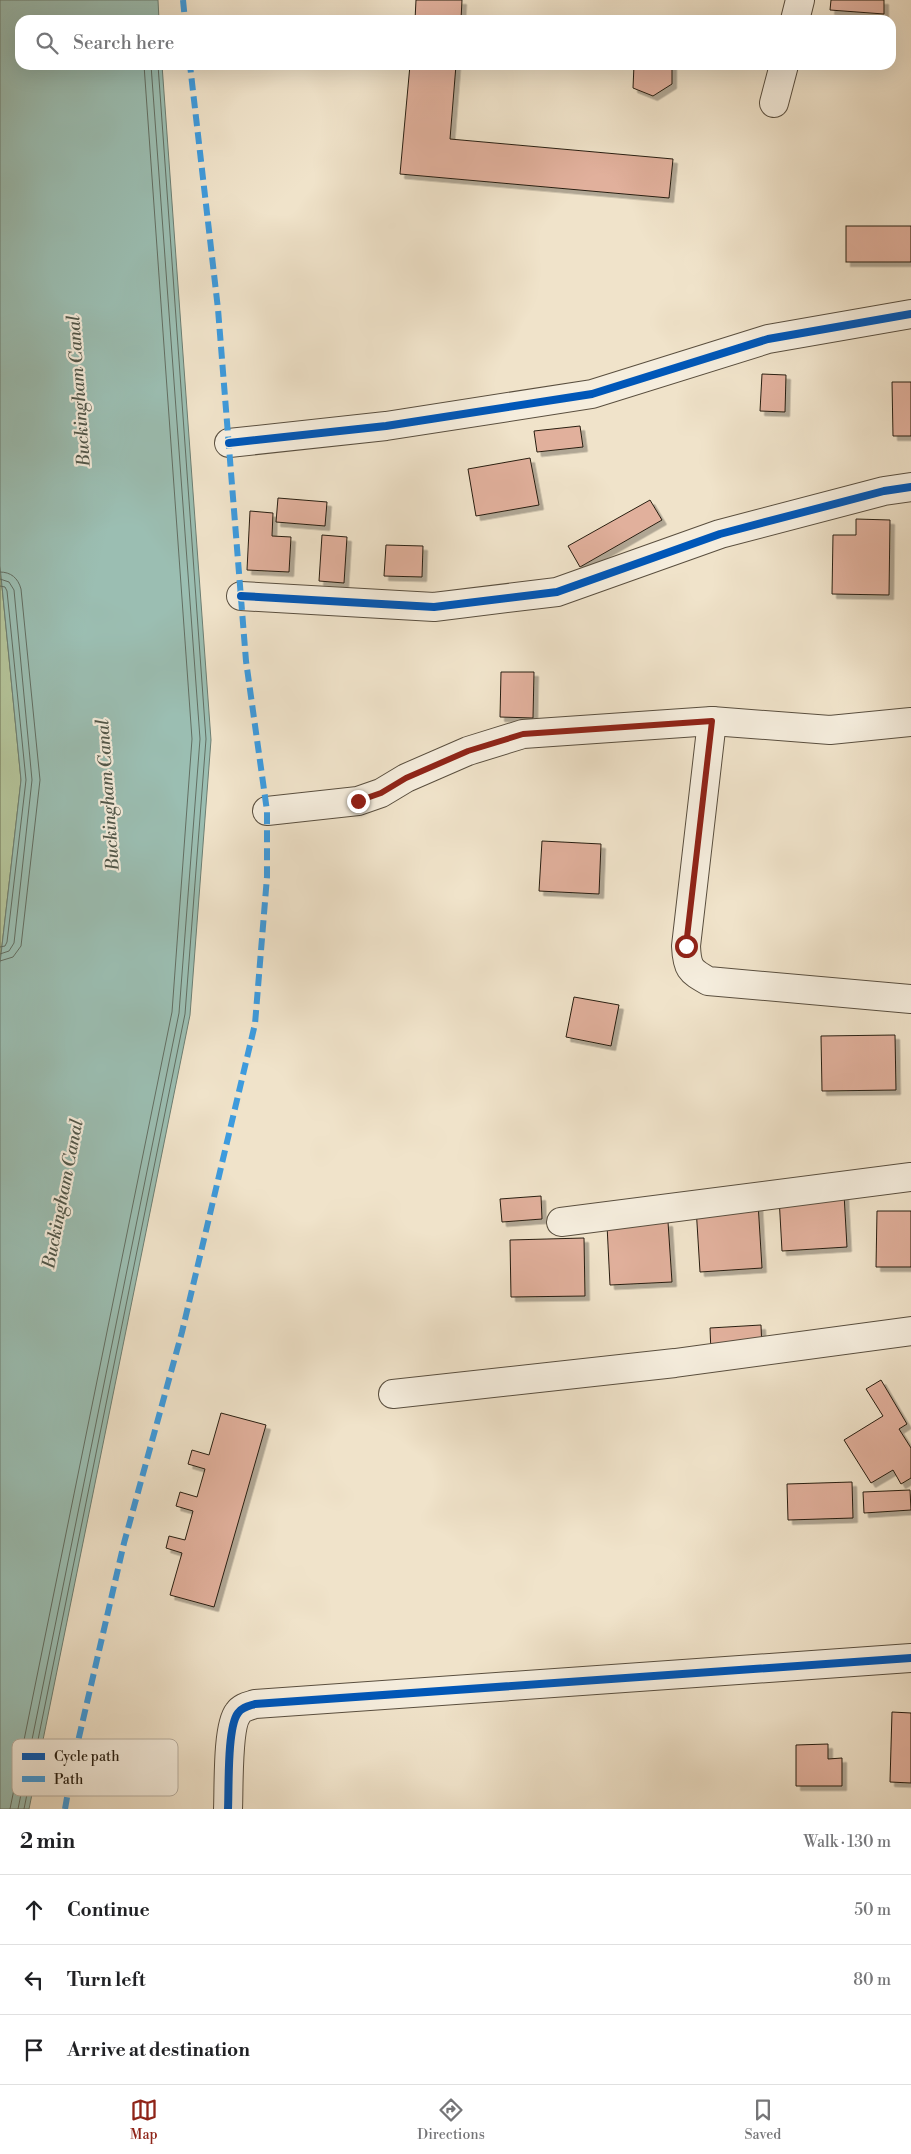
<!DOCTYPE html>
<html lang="en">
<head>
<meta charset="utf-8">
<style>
	body { margin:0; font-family:"Libre Bodoni",serif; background:#f2f2f2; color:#202124 }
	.stop { position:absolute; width:15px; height:15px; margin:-11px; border:4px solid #8f2418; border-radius:50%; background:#fff }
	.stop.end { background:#8f2418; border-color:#fff; box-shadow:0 1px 5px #0008 }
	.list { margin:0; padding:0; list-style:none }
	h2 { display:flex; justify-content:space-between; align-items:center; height:65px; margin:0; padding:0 20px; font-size:21px }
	h2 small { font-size:16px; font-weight:400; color:#757577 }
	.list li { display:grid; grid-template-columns:32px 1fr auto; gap:15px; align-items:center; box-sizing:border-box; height:70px; padding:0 20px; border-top:1px solid #e0e0e0 }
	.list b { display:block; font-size:19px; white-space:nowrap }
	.list em { font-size:16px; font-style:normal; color:#757577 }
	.icon { flex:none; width:28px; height:28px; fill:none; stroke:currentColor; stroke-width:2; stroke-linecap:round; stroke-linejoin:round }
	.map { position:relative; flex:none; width:911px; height:1809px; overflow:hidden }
	.search { position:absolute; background:#fff; box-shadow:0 5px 20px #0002; left:15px; right:15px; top:15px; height:55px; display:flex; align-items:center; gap:12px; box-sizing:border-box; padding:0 18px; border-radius:15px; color:#757577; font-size:19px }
	.sheet { height:275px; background:#fff }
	nav { display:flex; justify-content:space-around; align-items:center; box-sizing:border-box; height:70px; border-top:1px solid #e0e0e0; background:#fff; font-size:14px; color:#757577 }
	nav a { display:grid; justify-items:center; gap:2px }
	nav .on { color:#8f2418 }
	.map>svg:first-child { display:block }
	.green { fill:#b5c59b; stroke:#6e7256 }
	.water { fill:#9bbeb2; stroke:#6d7e72 }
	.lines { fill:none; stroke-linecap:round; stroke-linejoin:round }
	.shore { stroke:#626e62; stroke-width:1 }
	.building { fill:#e1b09c; stroke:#281e11; filter:url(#shadow) }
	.minor-casing { stroke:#5a4f3f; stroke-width:30 }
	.minor { stroke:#f5eddd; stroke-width:28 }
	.quiet { stroke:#3d9bde; stroke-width:6; stroke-dasharray:12 6; stroke-linecap:butt }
	.cycleway-casing { stroke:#f5eddd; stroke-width:11 }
	.cycleway { stroke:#0057b8; stroke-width:8 }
	.route { stroke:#8f2418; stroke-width:6 }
	.labels { text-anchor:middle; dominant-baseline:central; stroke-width:4.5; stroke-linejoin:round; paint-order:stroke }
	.water-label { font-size:18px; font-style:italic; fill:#505649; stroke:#f5eddd }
	.key { fill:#f5eddd; stroke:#b8afa0; stroke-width:1 }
	.key-label { font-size:14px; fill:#281e11 }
</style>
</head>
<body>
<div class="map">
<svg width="911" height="1809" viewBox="0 0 911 1809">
	<defs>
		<filter id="shadow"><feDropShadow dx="4.5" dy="4.5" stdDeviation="0" flood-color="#0004"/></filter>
	</defs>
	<rect width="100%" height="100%" fill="#f0e3ca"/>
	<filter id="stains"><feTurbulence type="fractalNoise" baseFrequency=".004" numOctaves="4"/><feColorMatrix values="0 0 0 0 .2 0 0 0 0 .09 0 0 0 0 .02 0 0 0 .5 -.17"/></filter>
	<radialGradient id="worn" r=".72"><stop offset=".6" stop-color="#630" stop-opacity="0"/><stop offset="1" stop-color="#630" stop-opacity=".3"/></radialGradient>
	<!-- green -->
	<polygon class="green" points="0,566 21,780 0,963"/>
	<!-- water -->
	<polygon class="water" points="0,0 158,0 159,20 20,20 20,65 162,65 211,740 190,1015 29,1809 0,1809 0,963 21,780 0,566"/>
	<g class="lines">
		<!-- shore -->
		<g class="shore">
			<path d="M 0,572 C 11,572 18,578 21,589 L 40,780 L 21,946 L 13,957 L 0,961"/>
			<polyline points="0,579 9,582 14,590 32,780 14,943 9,951 0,954"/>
			<polyline points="0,586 5,587 7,591 26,780 7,942 5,946 0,947"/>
			<polyline points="10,1809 172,1012 192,739 144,65"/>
			<polyline points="18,1809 179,1013 200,739 151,65"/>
			<polyline points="24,1809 185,1014 206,739 158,65"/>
		</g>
	</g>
	<!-- building -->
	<g class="building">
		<polygon points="416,0 462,0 461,20 415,20"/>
		<polygon points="831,0 884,0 884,14 830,10"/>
		<polygon points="410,65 456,65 450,139 673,159 669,198 400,174"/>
		<polygon points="634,65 672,65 672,84 653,96 633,88"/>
		<rect x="846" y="226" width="65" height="36"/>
		<polygon points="762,374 786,375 785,412 760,411"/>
		<polygon points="892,382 911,382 911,436 893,436"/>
		<polygon points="580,426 583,447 537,452 534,431"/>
		<polygon points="530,458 539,505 476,516 468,469"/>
		<polygon points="278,498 327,502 325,526 276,522"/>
		<polygon points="650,500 662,520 580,567 568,546"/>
		<polygon points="250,511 273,513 272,536 291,537 289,572 247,570"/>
		<polygon points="856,519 890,520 889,595 832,594 833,535 856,535"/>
		<polygon points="322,535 347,537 344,583 319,581"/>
		<polygon points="386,545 423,546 422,577 384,576"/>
		<polygon points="501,672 534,672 533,718 500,717"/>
		<polygon points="542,841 601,844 599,894 539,891"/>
		<polygon points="574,997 619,1005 611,1046 566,1037"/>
		<polygon points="895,1035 896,1090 822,1091 821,1036"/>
		<polygon points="844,1194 847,1247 782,1251 779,1197"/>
		<polygon points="541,1196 542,1219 502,1222 500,1199"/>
		<polygon points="758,1203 762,1268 700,1272 696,1207"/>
		<polygon points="877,1211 911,1211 911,1267 876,1267"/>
		<polygon points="668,1222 672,1282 610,1285 607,1225"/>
		<polygon points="584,1238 585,1296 511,1297 510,1240"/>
		<polygon points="761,1325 762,1350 711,1353 710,1328"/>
		<polygon points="881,1380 907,1424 899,1429 911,1448 911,1478 901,1484 893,1470 871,1483 844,1440 883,1416 866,1389"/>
		<polygon points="221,1413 266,1425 214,1607 170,1595 182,1553 166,1548 169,1536 185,1540 193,1511 176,1506 180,1492 197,1497 205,1469 188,1464 192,1450 209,1455"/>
		<polygon points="852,1482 853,1518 788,1520 787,1484"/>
		<polygon points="910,1490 911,1510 864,1513 863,1492"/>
		<polygon points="892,1712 911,1713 911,1783 890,1782"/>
		<polygon points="828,1744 828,1759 842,1758 842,1786 796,1786 796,1745"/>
	</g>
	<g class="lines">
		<!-- minor casing -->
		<g class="minor-casing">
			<g id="minor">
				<polyline points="795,20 800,0"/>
				<polyline points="774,103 784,65"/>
				<polyline points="229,443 386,426 592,394 768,339 911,314"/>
				<polyline points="241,596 434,607 557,592 720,534 884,491 911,487"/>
				<path d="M 712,721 L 686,946 C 687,968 690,971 708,981 L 911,999"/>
				<polyline points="267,811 358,801 381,793 406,778 468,751 523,734 712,721 830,730 911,722"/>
				<polyline points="561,1222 911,1177"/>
				<polyline points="393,1394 675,1363 911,1331"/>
				<path d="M 228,1809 C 229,1789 227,1727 238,1713 C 242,1707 249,1706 255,1704 L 911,1658"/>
			</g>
		</g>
		<!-- minor -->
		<use href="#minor" class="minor"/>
		<!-- quiet -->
		<g class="quiet">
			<polyline points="183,0 185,20"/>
			<polyline points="65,1809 73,1763 124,1543 182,1332 255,1024 267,877 267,811 246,661 218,309 190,65"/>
		</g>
		<!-- cycleway casing -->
		<g class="cycleway-casing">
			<g id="cycleway">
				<polyline points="229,443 386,426 592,394 768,339 911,314"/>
				<polyline points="241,596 434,607 557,592 720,534 884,491 911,487"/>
				<path d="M 228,1809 C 229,1789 227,1727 238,1713 C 242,1707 249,1706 255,1704 L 911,1658"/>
			</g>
		</g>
		<!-- cycleway -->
		<use href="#cycleway" class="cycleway"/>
	</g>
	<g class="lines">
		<!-- route -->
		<polyline class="route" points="358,801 381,793 406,778 468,751 523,734 712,721 686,946"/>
	</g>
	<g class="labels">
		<!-- water labels -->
		<g class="water-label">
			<text transform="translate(79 391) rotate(-94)">Buckingham Canal</text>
			<text transform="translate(108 795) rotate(-94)">Buckingham Canal</text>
			<text transform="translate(63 1194) rotate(-79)">Buckingham Canal</text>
		</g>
	</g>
	<!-- legend -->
	<rect x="12" y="1739" width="166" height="57" rx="8" class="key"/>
	<rect x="22" y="1753" width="23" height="7" fill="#0057b8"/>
	<rect x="22" y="1776" width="23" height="6" fill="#3d9bde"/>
	<g class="key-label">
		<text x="54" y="1761">Cycle path</text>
		<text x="54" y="1784">Path</text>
	</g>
	<rect width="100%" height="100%" filter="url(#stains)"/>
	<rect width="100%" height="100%" fill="url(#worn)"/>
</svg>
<div class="stop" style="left:686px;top:946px"></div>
<div class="stop end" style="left:358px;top:801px"></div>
<div class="search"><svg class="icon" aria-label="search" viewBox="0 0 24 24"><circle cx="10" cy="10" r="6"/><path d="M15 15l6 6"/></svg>Search here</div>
</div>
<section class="sheet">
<h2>2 min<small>Walk · 130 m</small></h2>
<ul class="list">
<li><svg class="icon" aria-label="ahead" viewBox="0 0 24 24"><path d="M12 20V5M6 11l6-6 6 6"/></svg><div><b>Continue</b></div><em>50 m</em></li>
<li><svg class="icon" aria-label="left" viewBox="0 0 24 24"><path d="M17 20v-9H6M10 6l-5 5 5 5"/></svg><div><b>Turn left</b></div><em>80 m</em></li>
<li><svg class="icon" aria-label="arrive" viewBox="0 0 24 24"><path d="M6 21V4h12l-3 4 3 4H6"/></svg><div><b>Arrive at destination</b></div></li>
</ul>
</section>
<nav>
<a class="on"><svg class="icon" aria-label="map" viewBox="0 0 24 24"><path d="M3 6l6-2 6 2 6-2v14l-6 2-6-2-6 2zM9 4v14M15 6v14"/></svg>Map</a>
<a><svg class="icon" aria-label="directions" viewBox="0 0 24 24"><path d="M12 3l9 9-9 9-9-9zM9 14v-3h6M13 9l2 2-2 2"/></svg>Directions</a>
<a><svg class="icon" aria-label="saved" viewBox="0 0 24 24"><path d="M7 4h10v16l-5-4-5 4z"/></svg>Saved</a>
</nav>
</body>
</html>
